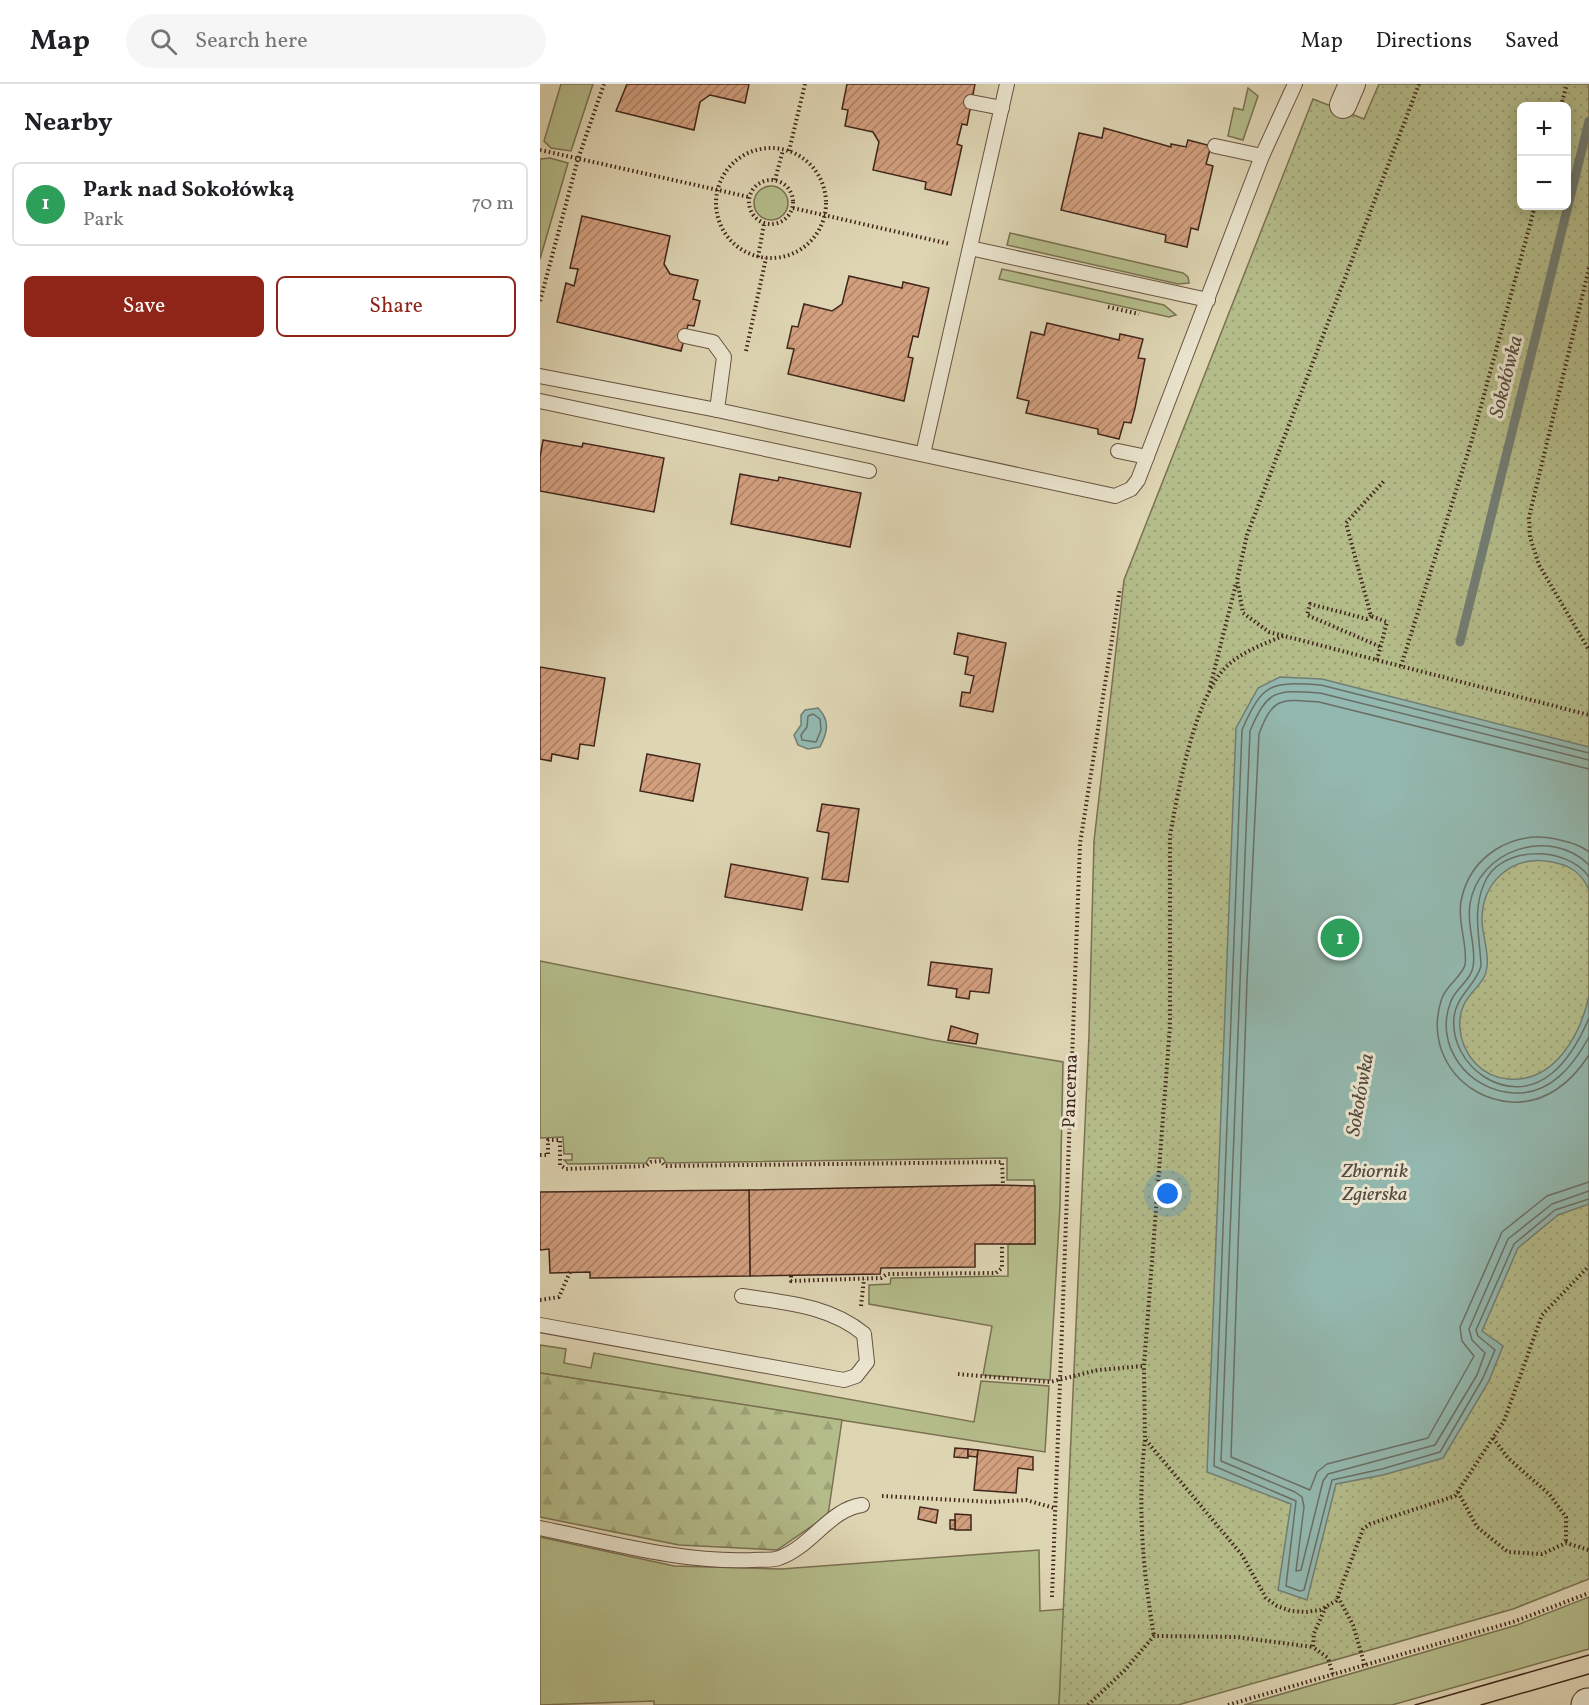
<!DOCTYPE html>
<html lang="en">
<head>
<meta charset="utf-8">
<style>
	body { margin:0; font-family:Vollkorn,serif; background:#f6f6f6; color:#202124 }
	.controls { position:absolute; right:18px; top:18px; display:grid; overflow:hidden; border-radius:9px; box-shadow:0 3px 15px #0003 }
	.controls button { width:54px; height:54px; display:grid; place-items:center; padding:0; border:0; border-bottom:2px solid #e0e0e0; background:#fff; color:#202124; font:30px sans-serif }
	.you { position:absolute; left:628px; top:1110px; width:21px; height:21px; margin:-15px; border:4px solid #fff; border-radius:50%; background:#1a73e8; box-shadow:0 0 0 9px #1a73e833 }
	.badge { display:grid; place-items:center; width:39px; height:39px; border-radius:50%; background:#8f2418; color:#fff; font-size:20px; font-weight:700 }
	.pin { position:absolute; translate:-50% -50%; border:3px solid #fff; box-shadow:0 2px 6px #0006 }
	.list { margin:0; padding:0; list-style:none }
	h2 { display:flex; justify-content:space-between; align-items:center; height:78px; margin:0; padding:0 24px; font-size:26px }
	h2 small { font-size:20px; font-weight:400; color:#757577 }
	.list li { display:grid; grid-template-columns:39px 1fr auto; gap:18px; align-items:center; box-sizing:border-box; height:84px; margin:0 12px 12px; padding:0 12px; border:2px solid #e0e0e0; border-radius:9px }
	.list b { display:block; font-size:22px; white-space:nowrap }
	.list p { margin:0; font-size:20px; white-space:nowrap; color:#757577 }
	.list em { font-size:20px; font-style:normal; color:#757577 }
	.actions { display:flex; gap:12px; padding:18px 24px }
	.actions a { flex:1; padding:14px 0; border:2px solid #8f2418; border-radius:9px; text-align:center; font-size:21px; color:#8f2418 }
	.actions .main { background:#8f2418; color:#fff }
	.icon { flex:none; width:33px; height:33px; fill:none; stroke:currentColor; stroke-width:2; stroke-linecap:round; stroke-linejoin:round }
	.map { position:relative; flex:none; width:1049px; height:1621px; overflow:hidden }
	header { display:flex; align-items:center; gap:36px; box-sizing:border-box; height:84px; padding:0 30px; background:#fff; border-bottom:2px solid #e0e0e0 }
	header strong { font-size:28px }
	nav { display:flex; gap:33px; margin-inline-start:auto; font-size:21px }
	.search { width:420px; height:54px; background:#f6f6f6; display:flex; align-items:center; gap:15px; box-sizing:border-box; padding:0 21px; border-radius:33px; color:#757577; font-size:22px }
	main { display:flex }
	aside { flex:1; background:#fff }
	.map>svg:first-child { display:block }
	.green { fill:#b4bc8a; stroke:#7a7152; stroke-width:1.5 }
	.forest { fill:url(#forest-firs); stroke:#7a7152; stroke-width:1.5 }
	.park { fill:url(#park-dots); stroke:#7a7152; stroke-width:1.5; fill-rule:evenodd }
	.water { fill:#93b8af; stroke:#727e74; stroke-width:1.5 }
	.lines { fill:none; stroke-linecap:round; stroke-linejoin:round }
	.shore { stroke:#6a6f65; stroke-width:1.5 }
	.stream { stroke:#727e74; stroke-width:9 }
	.building { fill:url(#building-hatch); stroke:#41261b; stroke-width:1.5 }
	.lane-casing { stroke:#685241; stroke-width:16 }
	.street-casing { stroke:#685241; stroke-width:28 }
	.secondary-casing { stroke:#41261b; stroke-width:35 }
	.path { stroke:#41261b; stroke-width:4; stroke-dasharray:1.5 3; stroke-linecap:butt }
	.lane { stroke:#eae4ce; stroke-width:14 }
	.street { stroke:#eae4ce; stroke-width:26 }
	.secondary { stroke:#eae4ce; stroke-width:33 }
	.tram { stroke:#41261b; stroke-width:1.5 }
	.labels { text-anchor:middle; dominant-baseline:central; stroke-width:6; stroke-linejoin:round; paint-order:stroke }
	.street-label { font-size:18px; fill:#41261b; stroke:#eae4ce }
	.water-label { font-size:20px; font-style:italic; fill:#564a40; stroke:#eae4ce }
</style>
</head>
<body>
<header>
<strong>Map</strong>
<div class="search"><svg class="icon" aria-label="search" viewBox="0 0 24 24"><circle cx="10" cy="10" r="6"/><path d="M15 15l6 6"/></svg>Search here</div>
<nav><a>Map</a><a>Directions</a><a>Saved</a></nav>
</header>
<main>
<aside>
<h2>Nearby<small></small></h2>
<ul class="list">
<li><span class="badge" style="background:#2e9e5b">1</span><div><b>Park nad Sokołówką</b><p>Park</p></div><em>70 m</em></li>
</ul>
<div class="actions"><a class="main">Save</a><a>Share</a></div>
</aside>
<div class="map">
<svg width="1049" height="1621" viewBox="0 0 1049 1621">
	<defs>
		<pattern id="forest-firs" width="22" height="20" patternUnits="userSpaceOnUse" patternTransform="scale(1.5)"><rect width="22" height="20" fill="#b4bc8a"/><path d="M5 1l3.5 6h-7zM16 11l3.5 6h-7z" fill="#9ca176"/></pattern>
		<pattern id="park-dots" width="8" height="8" patternUnits="userSpaceOnUse" patternTransform="scale(1.5)"><rect width="8" height="8" fill="#b4bc8a"/><path d="M2 2h.1M6 6h.1" fill="none" stroke="#9ca176" stroke-width="1.8" stroke-linecap="round"/></pattern>
		<pattern id="building-hatch" width="6" height="6" patternUnits="userSpaceOnUse" patternTransform="scale(1.5)"><rect width="6" height="6" fill="#d3a07f"/><path d="M-1 1l2-2M0 6l6-6M5 7l2-2" fill="none" stroke="#ad8267"/></pattern>
	</defs>
	<rect width="100%" height="100%" fill="#ded5b3"/>
	<filter id="stains"><feTurbulence type="fractalNoise" baseFrequency=".00333" numOctaves="4"/><feColorMatrix values="0 0 0 0 .2 0 0 0 0 .09 0 0 0 0 .02 0 0 0 .5 -.17"/></filter>
	<radialGradient id="worn" r=".72"><stop offset=".6" stop-color="#630" stop-opacity="0"/><stop offset="1" stop-color="#630" stop-opacity=".3"/></radialGradient>
	<!-- green -->
	<g class="green">
		<polygon points="21,0 53,0 31,67 11,64 4,57"/>
		<polygon points="708,4 718,12 703,56 688,52 694,24 703,26"/>
		<polygon points="10,74 28,79 0,175 0,75"/>
		<circle cx="231" cy="119" r="17"/>
		<polygon points="470,149 643,189 648,193 649,199 638,200 467,161"/>
		<polygon points="462,185 624,221 636,231 629,233 459,195"/>
		<polygon points="0,877 393,956 523,978 520,1122 510,1296 443,1291 452,1242 329,1220 329,1201 350,1200 351,1194 468,1192 468,1160 495,1160 494,1096 467,1096 467,1074 126,1079 123,1074 109,1074 106,1079 28,1080 24,1076 32,1076 32,1070 24,1070 23,1053 0,1054"/>
		<polygon points="0,1261 26,1265 24,1279 51,1284 54,1269 434,1338 441,1297 509,1302 505,1368 0,1289"/>
		<polygon points="0,1453 134,1482 241,1485 499,1466 500,1527 525,1525 519,1621 114,1621 114,1617 0,1621"/>
		<polygon points="1049,1513 1049,1565 852,1621 704,1621 977,1541"/>
	</g>
	<!-- forest -->
	<polygon class="forest" points="0,1289 302,1336 288,1431 237,1466 139,1461 0,1433"/>
	<!-- park -->
	<path class="park" d="M 839,0 L 1049,0 L 1049,1495 L 973,1525 L 638,1621 L 519,1621 L 549,951 L 554,757 L 584,496 L 773,15 L 824,35 ZM 981,22 L 1026,22 L 1026,122 L 981,122 Z"/>
	<!-- water -->
	<g class="water">
		<path d="M 740,593 L 782,595 L 1049,663 L 1049,806 C 1042,789 1030,781 1012,778 C 972,770 941,798 942,838 C 943,853 949,869 947,883 C 946,895 938,901 931,910 C 913,930 918,961 936,980 C 945,989 955,994 968,995 C 1014,999 1040,952 1049,912 L 1049,1120 L 1018,1131 L 978,1164 L 942,1247 L 963,1262 L 949,1297 L 903,1374 L 843,1391 L 796,1400 L 767,1516 L 738,1506 L 751,1420 L 667,1388 L 696,644 L 718,604 Z"/>
		<path d="M 278,624 C 291,637 287,649 280,663 L 268,665 L 258,661 L 254,651 L 261,641 L 261,631 L 265,626 Z"/>
	</g>
	<g class="lines">
		<!-- shore -->
		<g class="shore">
			<polygon points="273,630 280,635 281,646 276,658 262,656 261,651 267,643 268,632"/>
			<path d="M 1049,669 L 781,601 C 732,598 723,597 702,646 L 674,1382 L 756,1417 L 746,1502 L 760,1507 L 764,1506 L 792,1396 L 842,1385 L 900,1368 L 943,1294 L 955,1266 L 938,1252 L 936,1246 L 974,1160 L 1015,1126 L 1049,1115"/>
			<path d="M 1049,676 L 780,609 C 737,606 728,604 710,647 L 681,1377 L 755,1408 L 762,1413 L 764,1423 L 756,1487 L 761,1486 L 783,1397 L 788,1390 L 895,1361 L 937,1291 L 945,1269 L 932,1256 L 929,1245 L 968,1155 L 1012,1120 L 1049,1107"/>
			<path d="M 1049,685 L 779,618 C 742,615 733,612 719,650 L 707,897 L 691,1373 L 770,1406 L 777,1388 L 787,1380 L 888,1354 L 934,1272 L 922,1257 L 920,1243 L 962,1148 L 1007,1112 L 1049,1098"/>
			<path d="M 1049,768 C 1039,760 1028,758 1016,755 C 972,746 930,772 921,817 C 917,839 928,860 925,881 C 922,892 906,902 902,914 C 884,965 919,1014 971,1018 C 1005,1020 1031,999 1049,971"/>
			<path d="M 1049,781 C 1010,742 938,766 930,820 C 926,841 937,863 933,883 C 931,896 916,904 911,917 C 893,961 928,1007 974,1009 C 1010,1011 1033,982 1049,953"/>
			<path d="M 1049,793 C 1027,761 959,761 944,800 C 932,828 940,853 941,882 C 936,901 916,912 914,933 C 909,982 968,1025 1011,990 C 1029,976 1040,955 1049,934"/>
		</g>
		<!-- stream -->
		<polyline class="stream" points="920,558 1049,37"/>
	</g>
	<!-- building -->
	<g class="building">
		<polygon points="87,0 209,0 205,19 170,11 160,18 154,46 76,27"/>
		<polygon points="307,0 435,0 427,41 422,40 417,60 422,62 411,111 385,105 386,98 333,86 339,58 333,48 305,42 308,26 302,25"/>
		<polygon points="564,44 631,63 631,60 646,63 648,56 671,62 666,80 673,82 658,146 651,144 647,163 625,158 626,151 521,126 539,49 562,54"/>
		<polygon points="42,132 130,152 124,180 130,190 158,196 153,215 160,217 154,242 148,241 141,267 17,238 26,199 34,202 38,185 30,184"/>
		<polygon points="309,192 362,204 363,198 389,204 378,253 373,252 368,273 373,274 364,317 248,290 254,265 247,264 252,242 258,243 264,220 292,227 302,220"/>
		<polygon points="507,239 579,256 580,250 603,255 598,274 605,275 595,324 591,339 584,338 579,355 558,350 558,345 486,329 489,317 477,314 491,248 504,251"/>
		<polygon points="3,356 42,363 43,359 124,374 114,428 0,407 0,373"/>
		<polygon points="200,390 238,397 239,393 321,409 310,463 191,440"/>
		<polygon points="418,549 466,559 453,628 420,622 422,608 430,609 434,592 425,590 428,573 414,570"/>
		<polygon points="0,583 65,594 54,662 40,660 38,675 12,670 11,677 0,675"/>
		<polygon points="107,670 160,680 153,717 100,707"/>
		<polygon points="282,720 319,725 308,798 282,795 289,749 277,747"/>
		<polygon points="191,780 268,794 262,826 185,813"/>
		<polygon points="391,878 452,885 449,909 430,907 429,915 416,913 417,905 388,901"/>
		<polygon points="411,942 438,950 436,960 408,956"/>
		<polygon points="456,1101 495,1102 495,1160 435,1160 435,1183 341,1184 340,1190 210,1192 209,1106"/>
		<polygon points="209,1106 210,1192 50,1194 50,1188 10,1189 9,1165 0,1166 0,1108"/>
		<polygon points="415,1364 428,1365 428,1374 414,1373"/>
		<polygon points="428,1365 438,1366 437,1373 428,1372"/>
		<polygon points="438,1366 493,1373 493,1386 478,1384 476,1409 434,1406"/>
		<polygon points="380,1423 398,1426 396,1439 378,1435"/>
		<polygon points="415,1430 431,1431 431,1446 415,1446"/>
		<rect x="410" y="1436" width="5" height="9"/>
	</g>
	<g class="lines">
		<!-- lane casing -->
		<g class="lane-casing">
			<g id="lane">
				<polyline points="431,18 462,24"/>
				<polyline points="675,62 722,72"/>
				<polyline points="430,164 668,216"/>
				<polyline points="145,252 173,258 184,273 177,326"/>
				<polyline points="0,292 177,326 575,412 591,405 598,396 722,72 755,0"/>
				<polyline points="0,317 329,387"/>
				<polyline points="578,367 607,373"/>
				<polyline points="383,370 467,0"/>
				<path d="M 0,1241 L 304,1296 L 316,1292 L 327,1278 L 324,1250 C 289,1221 245,1219 202,1212"/>
				<path d="M 0,1444 C 69,1458 141,1479 212,1476 C 220,1475 232,1477 239,1474 C 271,1463 290,1425 322,1421"/>
			</g>
		</g>
		<!-- street casing -->
		<g class="street-casing">
			<polyline id="street" points="803,21 812,0"/>
		</g>
		<!-- secondary casing -->
		<g class="secondary-casing">
			<polyline id="secondary" points="1048,1621 1049,1621"/>
		</g>
		<!-- path -->
		<g class="path">
			<polyline points="879,0 707,451 697,496 703,529 729,548 1049,631"/>
			<polyline points="1021,22 1027,0"/>
			<circle cx="231" cy="119" r="55"/>
			<polyline points="0,66 209,113"/>
			<polyline points="249,67 265,0"/>
			<circle cx="231" cy="118" r="22"/>
			<polyline points="235,96 243,66"/>
			<polyline points="253,124 410,160"/>
			<polyline points="218,173 224,140"/>
			<polyline points="1049,184 989,433 990,453 999,481 1049,566"/>
			<polyline points="0,217 38,75 64,0"/>
			<polyline points="568,223 599,230"/>
			<polyline points="206,267 226,174"/>
			<polyline points="831,532 827,535 770,520 767,531 841,563"/>
			<path d="M 743,552 C 724,560 701,568 686,583 C 654,615 638,707 630,752 L 630,942 L 604,1282 L 605,1355 L 702,1471 L 726,1514 L 737,1522 L 751,1527 L 766,1528 L 780,1526 L 796,1517 L 823,1445 L 830,1440 L 915,1412 L 964,1337 L 1002,1231 L 1049,1182"/>
			<polyline points="837,576 847,538 831,532 806,439 844,397"/>
			<polyline points="861,582 931,359 995,122"/>
			<polyline points="670,603 696,500"/>
			<polyline points="0,1071 8,1071 8,1056 20,1056 20,1081 26,1085 106,1082 111,1078 121,1077 125,1082 462,1078 463,1101"/>
			<polyline points="251,1192 251,1197 341,1194 347,1190 456,1189 462,1184 462,1160"/>
			<polyline points="0,1216 19,1213 30,1188"/>
			<polyline points="321,1222 324,1195"/>
			<polyline points="418,1290 510,1298 558,1286 604,1282"/>
			<polyline points="953,1354 968,1374 1010,1411 1026,1433 1026,1459"/>
			<path d="M 605,1356 C 597,1421 603,1487 614,1552"/>
			<polyline points="918,1408 937,1443 968,1468 1002,1470 1026,1459 1049,1466"/>
			<polyline points="342,1412 453,1418 486,1416 514,1424"/>
			<polyline points="512,1513 540,760 580,504"/>
			<polyline points="798,1513 813,1541 825,1582"/>
			<polyline points="786,1523 774,1549 773,1563 788,1574 793,1591"/>
			<polyline points="548,1621 584,1587 614,1552 696,1553 773,1563"/>
			<polyline points="688,1621 976,1537 1049,1509"/>
		</g>
		<!-- lane -->
		<use href="#lane" class="lane"/>
		<!-- street -->
		<use href="#street" class="street"/>
		<!-- secondary -->
		<use href="#secondary" class="secondary"/>
		<!-- tram -->
		<g class="tram">
			<polyline points="875,1621 1049,1571"/>
			<polyline points="941,1621 1049,1590"/>
		</g>
	</g>
	<g class="labels">
		<!-- street labels -->
		<g class="street-label">
			<text transform="translate(531 1007) rotate(-88)">Pancerna</text>
		</g>
		<!-- water labels -->
		<g class="water-label">
			<text transform="translate(967 293) rotate(-76)">Sokołówka</text>
			<text transform="translate(821 1011) rotate(-80)">Sokołówka</text>
			<text x="835" y="1088">Zbiornik<tspan x="835" dy="23">Zgierska</tspan></text>
		</g>
	</g>
	<rect width="100%" height="100%" filter="url(#stains)"/>
	<rect width="100%" height="100%" fill="url(#worn)"/>
</svg>
<div class="controls">
<button>+</button>
<button>−</button>
</div>
<div class="you"></div>
<div class="pin badge" style="left:800px;top:854px;background:#2e9e5b">1</div>
</div>
</main>
</body>
</html>
